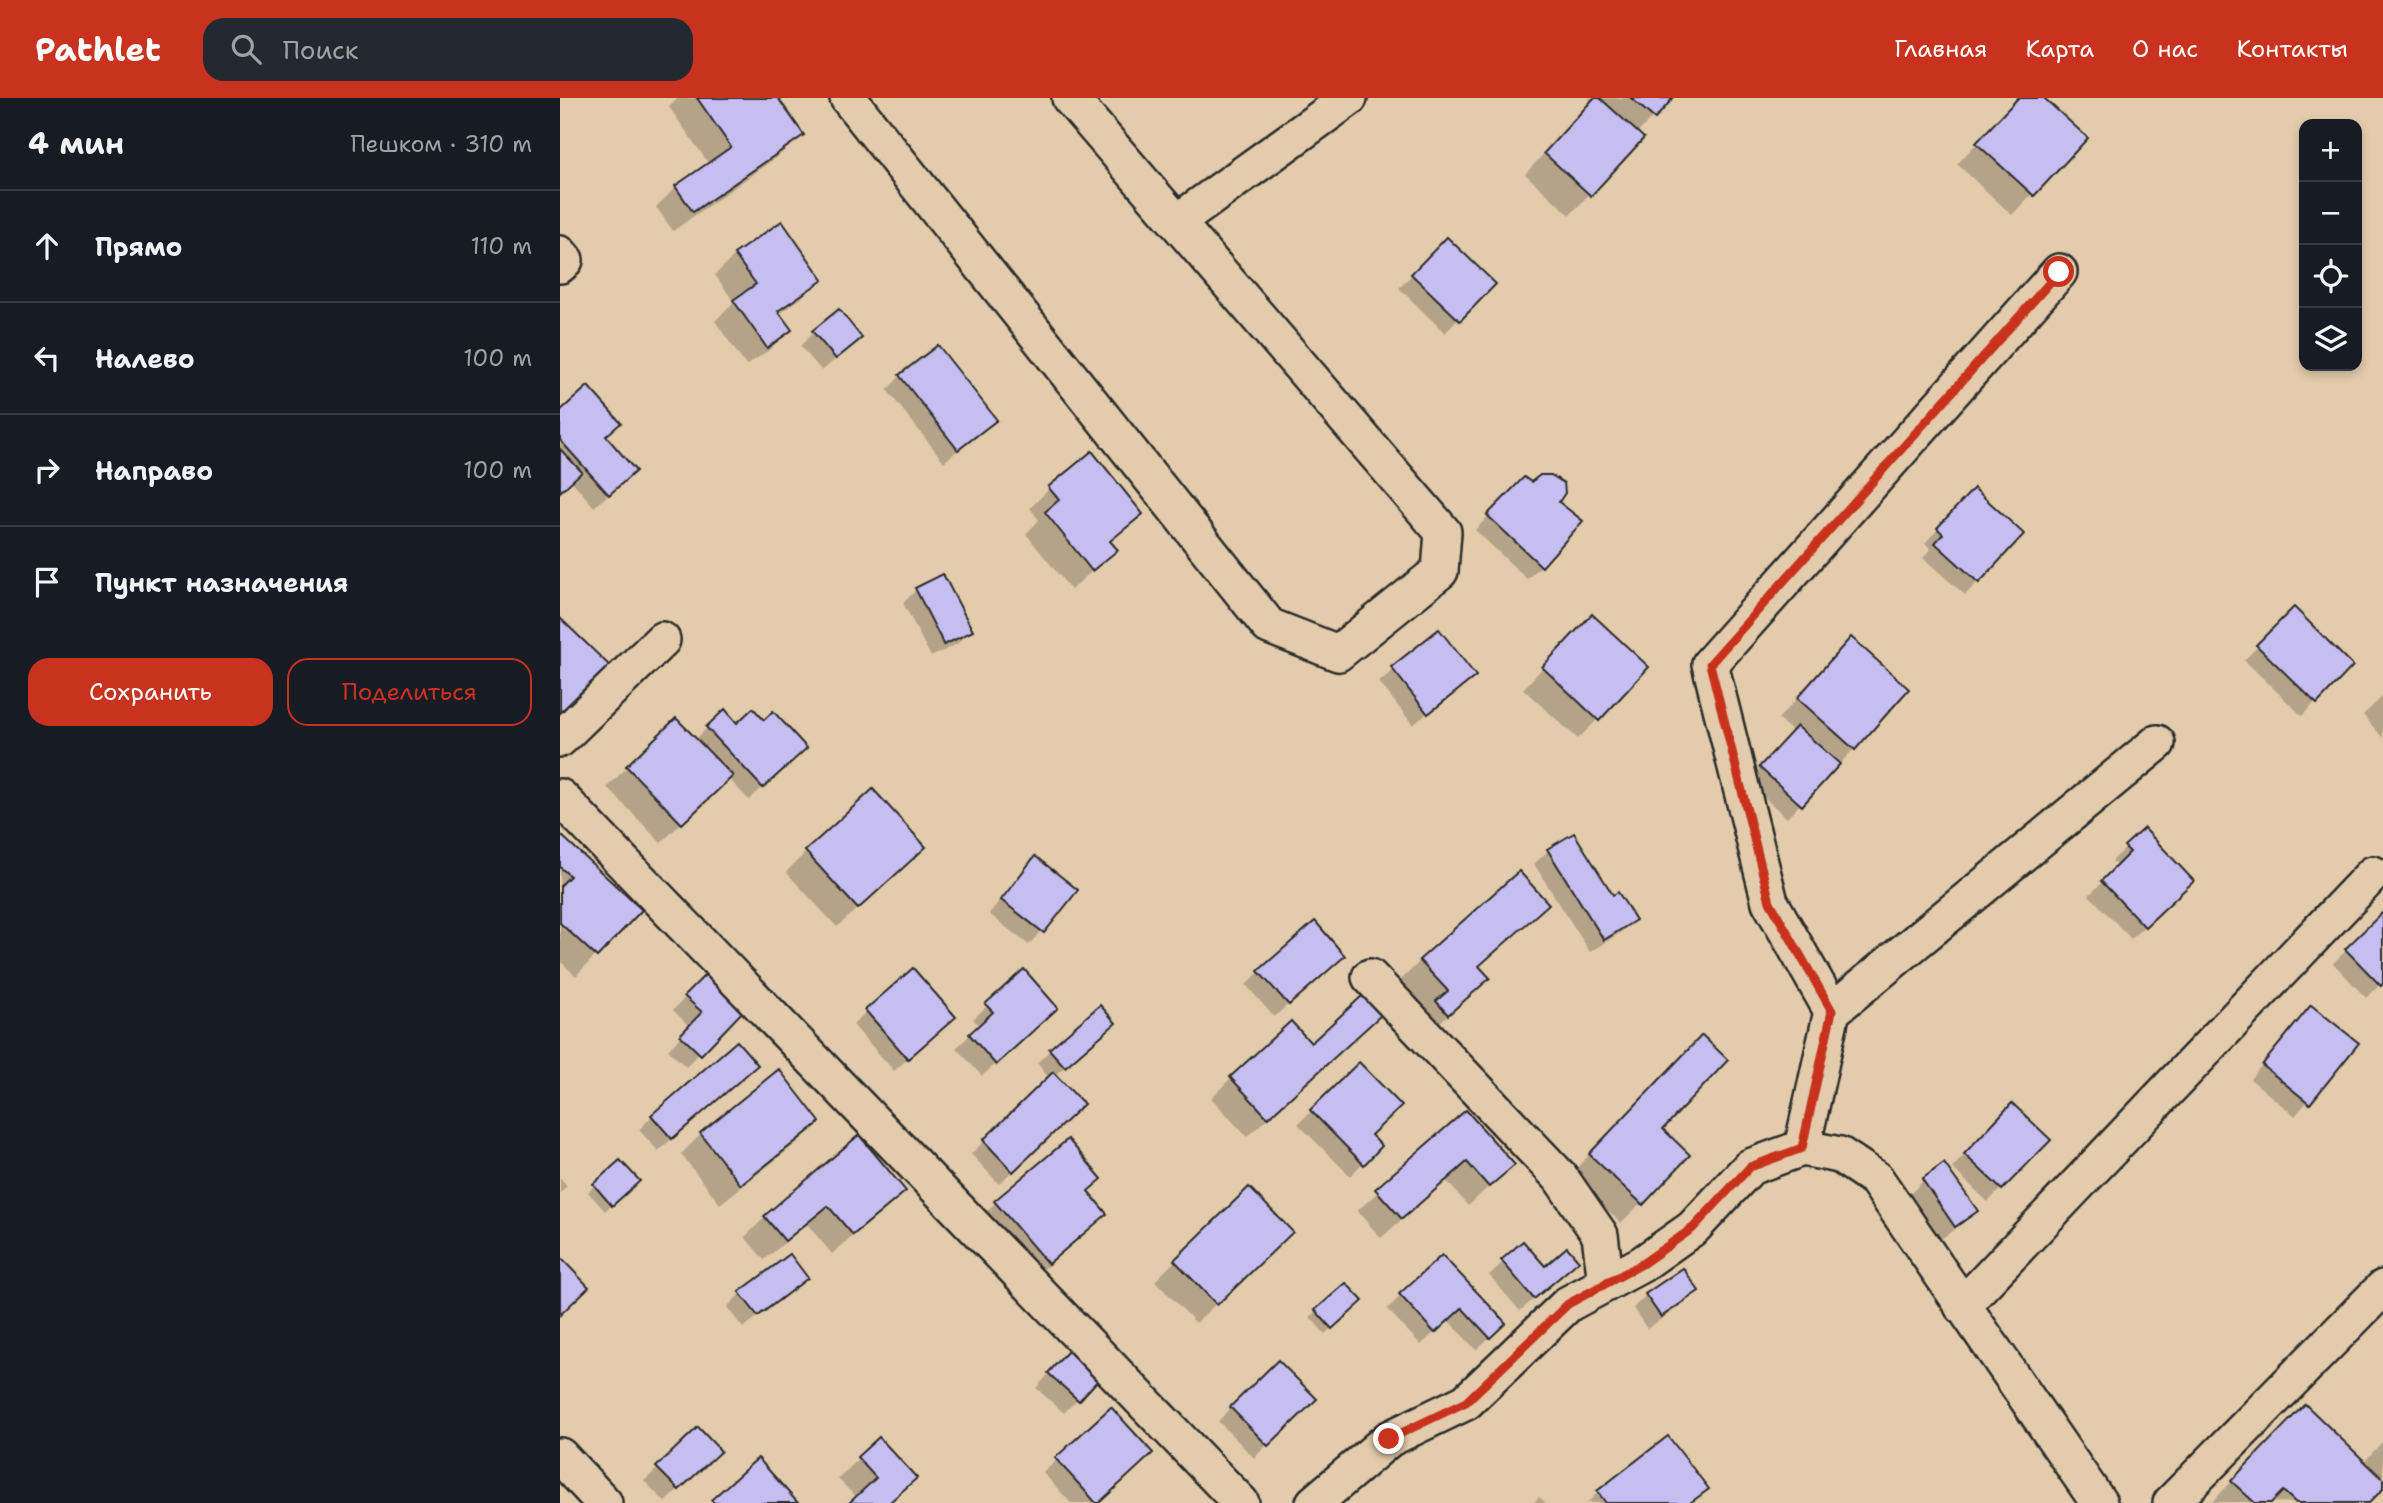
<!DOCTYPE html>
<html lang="ru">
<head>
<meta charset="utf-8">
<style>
	body { margin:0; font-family:"Shantell Sans",sans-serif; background:#242831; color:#f1f3f6 }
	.controls { position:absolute; right:21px; top:21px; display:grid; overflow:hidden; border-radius:14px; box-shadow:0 4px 10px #0003 }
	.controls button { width:63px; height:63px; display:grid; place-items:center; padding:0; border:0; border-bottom:2px solid #363941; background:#171b24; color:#f1f3f6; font:35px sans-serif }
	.stop { position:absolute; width:21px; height:21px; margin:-16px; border:5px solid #c8321e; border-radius:50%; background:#fff }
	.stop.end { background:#c8321e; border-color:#fff; box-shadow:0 2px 7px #0008 }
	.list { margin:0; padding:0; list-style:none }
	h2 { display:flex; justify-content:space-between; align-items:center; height:91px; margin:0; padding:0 28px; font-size:30px }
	h2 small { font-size:23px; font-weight:400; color:#9ea1a6 }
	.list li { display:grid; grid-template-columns:46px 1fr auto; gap:21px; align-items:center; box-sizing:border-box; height:112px; padding:0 28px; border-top:2px solid #363941 }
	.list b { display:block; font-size:26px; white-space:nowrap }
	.list em { font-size:23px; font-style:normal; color:#9ea1a6 }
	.actions { display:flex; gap:14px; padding:21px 28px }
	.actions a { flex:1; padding:16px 0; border:2px solid #c8321e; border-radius:21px; text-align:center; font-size:24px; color:#c8321e }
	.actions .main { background:#c8321e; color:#fff }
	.icon { flex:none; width:38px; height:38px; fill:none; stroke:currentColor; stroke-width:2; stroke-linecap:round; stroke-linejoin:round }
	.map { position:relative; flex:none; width:1823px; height:1405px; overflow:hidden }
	header { display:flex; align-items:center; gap:42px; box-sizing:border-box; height:98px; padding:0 35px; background:#c8321e; color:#fff }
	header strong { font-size:33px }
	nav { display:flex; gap:38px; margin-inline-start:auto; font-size:24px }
	.search { width:490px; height:63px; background:#242831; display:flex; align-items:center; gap:18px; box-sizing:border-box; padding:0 24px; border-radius:21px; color:#9ea1a6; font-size:26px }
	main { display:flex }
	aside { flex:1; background:#171b24 }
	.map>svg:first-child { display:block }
	.shadow { fill:#0003 }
	.building { fill:#c6bef0; stroke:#2b2b2b; stroke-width:2 }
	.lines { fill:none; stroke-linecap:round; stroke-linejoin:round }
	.minor-casing { stroke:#2b2b2b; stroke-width:40 }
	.minor { stroke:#e3ccac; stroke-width:35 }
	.route { stroke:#c8321e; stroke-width:9 }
</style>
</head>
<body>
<header>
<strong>Pathlet</strong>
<div class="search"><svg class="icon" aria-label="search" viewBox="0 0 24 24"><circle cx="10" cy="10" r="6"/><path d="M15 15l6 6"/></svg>Поиск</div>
<nav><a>Главная</a><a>Карта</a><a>О нас</a><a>Контакты</a></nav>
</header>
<main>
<aside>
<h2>4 мин<small>Пешком · 310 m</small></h2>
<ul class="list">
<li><svg class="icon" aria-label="ahead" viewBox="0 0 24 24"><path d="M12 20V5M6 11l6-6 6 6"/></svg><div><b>Прямо</b></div><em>110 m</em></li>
<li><svg class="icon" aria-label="left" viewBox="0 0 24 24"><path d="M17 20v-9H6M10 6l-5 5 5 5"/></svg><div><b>Налево</b></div><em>100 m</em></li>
<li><svg class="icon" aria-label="right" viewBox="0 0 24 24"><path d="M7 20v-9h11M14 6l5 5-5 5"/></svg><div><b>Направо</b></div><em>100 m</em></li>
<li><svg class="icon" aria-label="arrive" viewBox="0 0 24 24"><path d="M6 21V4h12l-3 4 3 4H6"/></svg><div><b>Пункт назначения</b></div></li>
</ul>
<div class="actions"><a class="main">Сохранить</a><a>Поделиться</a></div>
</aside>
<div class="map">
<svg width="1823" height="1405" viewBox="0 0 1823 1405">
	<rect width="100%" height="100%" fill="#e3ccac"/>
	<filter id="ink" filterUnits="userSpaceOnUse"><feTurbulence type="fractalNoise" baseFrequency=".0143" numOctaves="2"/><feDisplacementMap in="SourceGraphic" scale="14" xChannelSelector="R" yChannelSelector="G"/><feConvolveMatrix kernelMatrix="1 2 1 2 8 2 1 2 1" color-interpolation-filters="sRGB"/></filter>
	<g filter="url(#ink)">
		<!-- shadow -->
		<g class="shadow">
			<polygon points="118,0 216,0 241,36 221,56 113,133 96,109 116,89 149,66 109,9"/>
			<polygon points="1028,0 1110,0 1077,36 1081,40 1010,117 965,76 1032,4"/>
			<polygon points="1460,0 1482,0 1525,40 1452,117 1397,66"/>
			<polygon points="887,142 933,186 885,235 839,190"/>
			<polygon points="175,157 260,181 240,201 218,217 229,232 209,252 186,268 155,223 174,204 155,177"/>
			<polygon points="254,234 300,240 262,273 240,248"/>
			<polygon points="340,278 434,322 384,364 327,292"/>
			<polygon points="0,315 44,339 61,386 34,409 11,382 0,393"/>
			<polygon points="964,381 997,404 981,468 967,481 915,432"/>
			<polygon points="490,390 581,416 549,445 555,452 511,492 466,436 479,422 470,410"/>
			<polygon points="1401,406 1418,484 1405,497 1363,460 1371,451 1365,445"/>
			<polygon points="356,492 410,532 397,546 371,559 343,505"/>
			<polygon points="1734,512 1791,568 1742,618 1684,562"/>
			<polygon points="878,534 913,578 853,627 819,584"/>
			<polygon points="1012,538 1038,621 1018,641 963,591"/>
			<polygon points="1291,542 1294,651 1227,720 1187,684 1233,634 1218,621"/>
			<polygon points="1823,598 1823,640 1803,617"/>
			<polygon points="116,622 135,642 147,630 177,627 231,663 189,702 168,680 101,745 47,689"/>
			<polygon points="1584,732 1618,796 1571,841 1529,797 1558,769 1552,763"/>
			<polygon points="1013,737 1052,800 1074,822 1060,835 1030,854 974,766 988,753"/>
			<polygon points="0,738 79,812 16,878 0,863"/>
			<polygon points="246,754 344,769 277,829 226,774"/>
			<polygon points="475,761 515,792 469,847 429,816 462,774"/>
			<polygon points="1823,817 1823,884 1806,900 1773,865"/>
			<polygon points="860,863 918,869 928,880 867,936 858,925 868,914 840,883"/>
			<polygon points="769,871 714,919 686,887 699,874"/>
			<polygon points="464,874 483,924 422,978 396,950 420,928 413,921"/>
			<polygon points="147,877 183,911 126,969 108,952 130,929 113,912"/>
			<polygon points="1751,909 1797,945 1735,1018 1690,981"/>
			<polygon points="307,913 380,932 334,973 293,927"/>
			<polygon points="798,936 687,1039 651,1000 671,980"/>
			<polygon points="540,938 494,978 521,1006 439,1086 411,1056 489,980 477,965 490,952"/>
			<polygon points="1122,960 1081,1105 1061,1125 1010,1077"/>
			<polygon points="798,967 809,1038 820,1048 790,1078 738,1026"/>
			<polygon points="182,980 98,1053 79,1032 92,1018"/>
			<polygon points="1452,1007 1488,1042 1428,1104 1392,1070"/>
			<polygon points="906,1014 953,1066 908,1108 886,1082 821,1140 797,1113"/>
			<polygon points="258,1024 238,1044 160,1106 121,1056 141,1036"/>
			<polygon points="299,1040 343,1093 323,1113 272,1156 247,1126 204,1162 185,1139 205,1119"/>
			<polygon points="60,1064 71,1089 45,1113 28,1094"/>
			<polygon points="1384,1068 1415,1113 1402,1126 1381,1141 1350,1096 1363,1083"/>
			<polygon points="0,1080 7,1088 0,1095"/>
			<polygon points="526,1094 545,1116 525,1136 467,1185 415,1125 435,1105"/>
			<polygon points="963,1146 984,1171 1003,1176 960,1213 929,1177"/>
			<polygon points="710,1154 636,1225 595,1183 615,1163"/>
			<polygon points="882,1159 931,1238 916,1252 888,1222 861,1247 827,1211"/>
			<polygon points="246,1180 232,1193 183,1230 167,1209 181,1195"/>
			<polygon points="1136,1193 1123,1206 1087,1231 1073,1210 1086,1197"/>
			<polygon points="795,1209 765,1236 750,1219 756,1213"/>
			<polygon points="718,1264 754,1301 694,1360 658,1323"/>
			<polygon points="495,1269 536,1281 504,1315 476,1290"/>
			<polygon points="550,1312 538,1405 511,1405 483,1375"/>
			<polygon points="1725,1328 1803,1365 1823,1343 1823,1389 1807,1405 1652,1404"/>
			<polygon points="319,1341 329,1405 291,1405 297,1400 278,1381"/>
			<polygon points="145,1366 105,1404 84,1383 98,1370"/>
			<polygon points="1146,1390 1132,1405 1027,1405 1038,1394"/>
			<polygon points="979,1399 986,1405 973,1405"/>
		</g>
		<!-- building -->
		<g class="building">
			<polygon points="137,0 218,0 244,37 133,114 115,88 171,49"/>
			<polygon points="1034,0 1040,0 1084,40 1031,98 984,55"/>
			<polygon points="1071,0 1113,0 1095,21"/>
			<polygon points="1458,0 1484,0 1528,40 1474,98 1416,45"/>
			<polygon points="222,123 263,182 218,213 232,232 207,250 173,202 196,186 174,156"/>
			<polygon points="887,139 936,186 900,223 851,176"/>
			<polygon points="279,211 302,240 276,261 252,233"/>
			<polygon points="378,247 437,322 398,352 339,277"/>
			<polygon points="28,288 61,325 46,338 76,373 49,397 0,342 0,313"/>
			<polygon points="0,351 22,374 0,394"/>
			<polygon points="532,353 583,416 550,443 558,452 532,473 485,414 499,402 488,389"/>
			<polygon points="980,377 991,377 1004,385 1005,395 999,404 1023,423 982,469 927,417 964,379 971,384"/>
			<polygon points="1414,390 1464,436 1419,485 1375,445 1383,436 1377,430"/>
			<polygon points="383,476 413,533 384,547 355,490"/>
			<polygon points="1734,509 1793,568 1757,606 1696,547"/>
			<polygon points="1032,516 1089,569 1039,623 982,569"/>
			<polygon points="0,520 53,571 6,620 0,615"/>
			<polygon points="879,531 916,578 868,616 831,569"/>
			<polygon points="1291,539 1349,591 1295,652 1237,600"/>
			<polygon points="193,610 204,622 213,613 247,650 203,690 146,629 165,611 177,625"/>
			<polygon points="116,620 173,678 122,726 66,668"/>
			<polygon points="1237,628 1280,666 1242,708 1199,669"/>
			<polygon points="313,691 366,749 298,811 245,753"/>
			<polygon points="1584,730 1634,783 1585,829 1541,783 1570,754 1564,748"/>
			<polygon points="1014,735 1053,797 1058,794 1076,822 1044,842 987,751"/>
			<polygon points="0,736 82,812 37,859 0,825 0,788 10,778 0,769"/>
			<polygon points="475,758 518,792 484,835 441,802"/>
			<polygon points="959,773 989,806 919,868 930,880 888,917 876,903 888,893 859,862"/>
			<polygon points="1823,814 1823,886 1821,888 1785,851"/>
			<polygon points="755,823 785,858 729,907 698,873"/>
			<polygon points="353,870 396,919 348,961 305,912"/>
			<polygon points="464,871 498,910 436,967 409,936 433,914 425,906"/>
			<polygon points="147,875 185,911 141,957 120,937 142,914 124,898"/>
			<polygon points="803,897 821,917 708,1020 670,979 731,923 751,945"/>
			<polygon points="540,907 556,925 505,969 489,951"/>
			<polygon points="1751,907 1799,945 1750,1006 1702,967"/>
			<polygon points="1142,937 1168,962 1103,1031 1130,1057 1083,1107 1029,1056"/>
			<polygon points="177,943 198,967 112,1041 91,1017"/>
			<polygon points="799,964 842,1008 811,1037 822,1048 804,1067 750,1012"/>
			<polygon points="219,971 260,1024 181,1087 140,1035"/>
			<polygon points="493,974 524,1006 453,1074 423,1042"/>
			<polygon points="1452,1005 1491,1042 1442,1092 1404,1056"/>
			<polygon points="906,1012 955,1067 929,1089 907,1064 842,1121 815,1091"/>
			<polygon points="299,1037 346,1093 293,1137 268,1108 225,1143 204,1118"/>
			<polygon points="508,1041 542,1081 528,1093 547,1116 488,1166 434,1103"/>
			<polygon points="60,1062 80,1083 52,1108 33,1086"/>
			<polygon points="1384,1065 1418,1113 1395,1129 1362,1081"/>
			<polygon points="689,1089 733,1134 657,1207 614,1162"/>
			<polygon points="963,1143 985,1168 1007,1149 1019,1163 974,1201 941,1162"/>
			<polygon points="230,1156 248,1180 198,1218 179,1194"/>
			<polygon points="882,1157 946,1225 930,1240 902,1210 875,1235 839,1196"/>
			<polygon points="0,1159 29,1189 0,1217"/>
			<polygon points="1123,1170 1139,1193 1101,1219 1085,1196"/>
			<polygon points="786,1185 803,1203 772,1231 755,1212"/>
			<polygon points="508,1253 539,1281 519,1303 488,1275"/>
			<polygon points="718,1262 757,1301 708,1348 670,1309"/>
			<polygon points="1745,1306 1823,1381 1823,1391 1809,1405 1736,1405 1723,1393 1711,1405 1695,1405 1671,1383"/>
			<polygon points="551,1309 593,1355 539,1405 536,1405 495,1360"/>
			<polygon points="138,1329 161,1353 119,1392 96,1369"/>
			<polygon points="1108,1338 1149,1391 1130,1405 1046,1405 1037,1393"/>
			<polygon points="319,1339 357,1380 329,1405 289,1405 316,1380 297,1359"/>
			<polygon points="198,1360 238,1405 154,1405 151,1402"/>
		</g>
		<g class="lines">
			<!-- minor casing -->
			<g class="minor-casing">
				<g id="minor">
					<polyline points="288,0 709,528 778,555 880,473 883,434 510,0"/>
					<polyline points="617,124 789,0"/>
					<polyline points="0,156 5,162 0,167"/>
					<polyline points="0,641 102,542"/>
					<polyline points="0,699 681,1405"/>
					<polyline points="810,879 1000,1079 1040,1137 1046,1185"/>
					<polyline points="1272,913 1597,645"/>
					<polyline points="1242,1050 1272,913 1210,804 1150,566 1499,174"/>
					<polyline points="1402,1208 1813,776"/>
					<polyline points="0,1358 44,1405"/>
					<polyline points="754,1405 829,1341 906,1304 1008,1206 1082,1166 1133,1130 1190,1069 1242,1050 1280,1057 1316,1081 1539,1405"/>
					<polyline points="1611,1405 1823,1190"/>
				</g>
			</g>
			<!-- minor -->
			<use href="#minor" class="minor"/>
		</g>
	</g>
	<g class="lines" filter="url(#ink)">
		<!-- route -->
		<polyline class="route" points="829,1341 906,1304 1008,1206 1082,1166 1133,1130 1190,1069 1242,1050 1272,913 1210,804 1150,566 1499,174"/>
	</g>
</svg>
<div class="controls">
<button>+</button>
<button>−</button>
<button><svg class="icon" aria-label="locate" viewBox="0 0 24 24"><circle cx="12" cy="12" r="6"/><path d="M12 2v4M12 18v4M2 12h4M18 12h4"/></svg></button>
<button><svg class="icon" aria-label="layers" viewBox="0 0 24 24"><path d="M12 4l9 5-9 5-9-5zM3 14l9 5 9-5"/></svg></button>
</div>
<div class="stop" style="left:1499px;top:174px"></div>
<div class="stop end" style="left:829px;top:1341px"></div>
</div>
</main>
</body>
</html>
